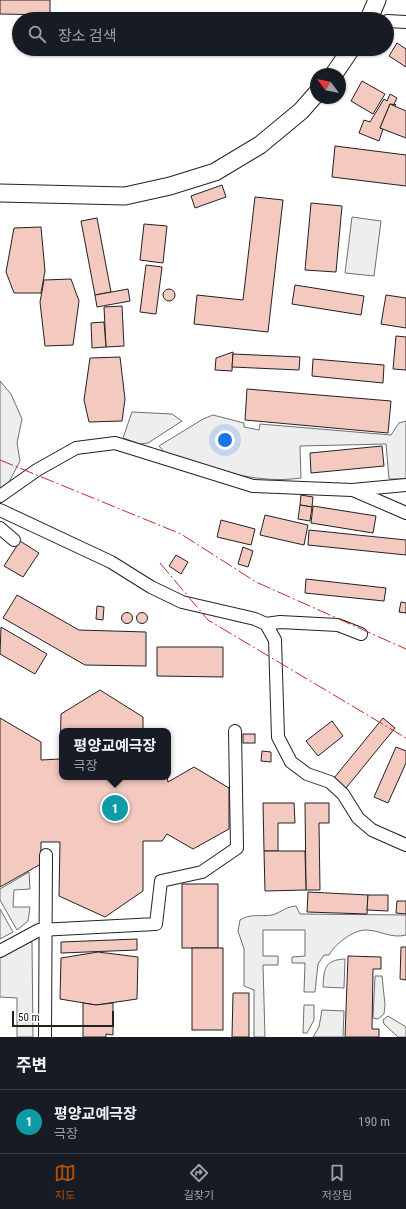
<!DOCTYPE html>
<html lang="ko">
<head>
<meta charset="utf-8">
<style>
	body { margin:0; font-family:"Roboto Condensed","Noto Sans KR",sans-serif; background:#242831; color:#f1f3f6 }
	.compass { position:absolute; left:310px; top:68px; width:36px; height:36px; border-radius:50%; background:#171b24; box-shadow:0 1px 3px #0004; rotate:302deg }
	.scale { position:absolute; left:12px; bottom:10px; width:102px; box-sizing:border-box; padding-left:4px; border:2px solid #222; border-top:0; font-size:11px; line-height:14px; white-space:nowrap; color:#222; -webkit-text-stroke:3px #fff; paint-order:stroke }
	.you { position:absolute; left:225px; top:440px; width:14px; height:14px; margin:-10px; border:3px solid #fff; border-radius:50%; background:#1a73e8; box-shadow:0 0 0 6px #1a73e833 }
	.badge { display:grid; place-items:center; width:26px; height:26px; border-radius:50%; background:#b45309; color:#fff; font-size:13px; font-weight:700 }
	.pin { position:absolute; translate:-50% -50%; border:2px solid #fff; box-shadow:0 1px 4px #0006 }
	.popup { position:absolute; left:59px; top:728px; width:112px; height:52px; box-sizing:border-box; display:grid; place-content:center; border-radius:8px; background:#171b24; filter:drop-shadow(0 1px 3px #0005); font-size:13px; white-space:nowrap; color:#9ea1a6 }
	.popup b { font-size:15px; color:#f1f3f6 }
	.popup::after { content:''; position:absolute; left:50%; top:100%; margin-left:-8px; border:8px solid transparent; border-top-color:#171b24 }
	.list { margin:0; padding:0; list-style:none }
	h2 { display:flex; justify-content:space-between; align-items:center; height:52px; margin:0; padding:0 16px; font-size:17px }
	h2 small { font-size:13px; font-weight:400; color:#9ea1a6 }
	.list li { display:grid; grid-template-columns:26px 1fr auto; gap:12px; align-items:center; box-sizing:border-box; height:64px; padding:0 16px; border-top:1px solid #363941 }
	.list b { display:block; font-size:15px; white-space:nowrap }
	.list p { margin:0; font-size:13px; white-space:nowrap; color:#9ea1a6 }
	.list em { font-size:13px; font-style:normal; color:#9ea1a6 }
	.icon { flex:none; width:22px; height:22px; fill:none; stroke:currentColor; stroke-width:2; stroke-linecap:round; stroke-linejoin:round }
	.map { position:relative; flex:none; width:406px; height:1037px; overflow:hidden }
	.search { position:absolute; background:#171b24; box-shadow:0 1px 3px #0004; left:12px; right:12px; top:12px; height:44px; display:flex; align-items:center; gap:10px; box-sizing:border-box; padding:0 14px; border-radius:22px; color:#9ea1a6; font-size:15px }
	.sheet { height:116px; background:#171b24 }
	nav { display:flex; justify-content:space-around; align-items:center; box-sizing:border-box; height:56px; border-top:1px solid #363941; background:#171b24; font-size:11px; color:#9ea1a6 }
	nav a { display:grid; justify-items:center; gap:2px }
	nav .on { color:#b45309 }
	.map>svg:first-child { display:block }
	.green { fill:#eee; stroke:#6f6f6f }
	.building { fill:#f3c9c0; stroke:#222 }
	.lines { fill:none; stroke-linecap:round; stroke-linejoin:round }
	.street-casing { stroke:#222; stroke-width:14 }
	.secondary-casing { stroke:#222; stroke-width:19 }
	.street { stroke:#fff; stroke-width:12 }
	.secondary { stroke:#fff; stroke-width:17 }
	.power { stroke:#c62828; stroke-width:1; stroke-dasharray:14 3 2 3; stroke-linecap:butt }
</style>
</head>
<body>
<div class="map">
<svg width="406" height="1037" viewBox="0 0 406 1037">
	<rect width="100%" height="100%" fill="#fff"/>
	<!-- green -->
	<g class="green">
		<polygon points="352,217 381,221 374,276 345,273"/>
		<polygon points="0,381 11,394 22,419 17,443 20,461 8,484 0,489"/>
		<polygon points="132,412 172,414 182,421 148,443 140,444 123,438"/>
		<path d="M 213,415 L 244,423 L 244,427 L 259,430 L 260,424 L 391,435 L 399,423 L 406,421 L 406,479 L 389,479 L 386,444 L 300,446 L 301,478 C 254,485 209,467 165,453 L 159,446 L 203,419 Z"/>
		<polygon points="29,872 30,889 14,890 13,907 30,907 28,921 17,930 0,900 0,889"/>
		<path d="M 296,906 L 300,914 L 406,915 L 406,935 C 392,939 379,930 366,930 C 353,930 335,944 329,955 L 324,955 L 318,964 L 315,992 L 304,992 L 305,963 L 292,963 L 292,957 L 305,956 L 305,930 L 263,930 L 263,956 L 278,956 L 278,965 L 263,965 L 265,1037 L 254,1037 L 254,990 L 244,986 L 244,949 L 238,931 L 240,920 C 251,913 260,917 272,915 C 282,912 285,907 296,906 Z"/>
		<polygon points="0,909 13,932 0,939"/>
		<polygon points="32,942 33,1037 17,1037 17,998 0,997 0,957 24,943"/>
		<path d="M 345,959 L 344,988 L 323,987 C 324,969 324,960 345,959 Z"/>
		<polygon points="375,976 382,976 385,1005 384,1014 378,1019 373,1018"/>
		<polygon points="304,1005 314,1005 314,1020 307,1033 303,1033"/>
		<polygon points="322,1010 344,1011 343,1037 313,1037 319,1027"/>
		<polygon points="388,1016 406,1027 406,1037 398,1037 384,1024 383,1020"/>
	</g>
	<!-- building -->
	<g class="building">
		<polygon points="0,0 50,0 50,15 0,14"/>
		<polygon points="397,43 406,49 406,67 389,56"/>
		<polygon points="362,81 385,94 373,114 351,101"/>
		<polygon points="390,94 397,98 394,104 396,105 390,104 380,128 383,129 379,141 359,133 364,120 370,122 384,99 387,101"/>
		<polygon points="390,104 406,111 406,138 380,128"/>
		<polygon points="335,146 406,155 406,186 332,177"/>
		<polygon points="222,185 226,197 195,208 191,196"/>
		<polygon points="255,197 283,200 268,332 194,324 197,295 243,300"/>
		<polygon points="311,203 342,206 336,272 305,270"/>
		<polygon points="97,218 111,292 95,295 81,221"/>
		<polygon points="144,224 167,226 163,263 140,260"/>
		<polygon points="41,227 45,271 41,293 14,293 6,272 14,228"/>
		<polygon points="146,265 162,267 156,314 140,312"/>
		<polygon points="71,279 79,301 73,345 45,346 40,302 44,280"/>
		<polygon points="295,285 364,296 361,315 292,304"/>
		<circle cx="169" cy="295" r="6"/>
		<polygon points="128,289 130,301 97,307 95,295"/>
		<polygon points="386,295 406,298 406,328 381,324"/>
		<polygon points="122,306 124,346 106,347 104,307"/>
		<polygon points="104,322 106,347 92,348 91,323"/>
		<polygon points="396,336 406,337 406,370 393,369"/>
		<polygon points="233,352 232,371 215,370 216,358"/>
		<polygon points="233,354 300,357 299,370 232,367"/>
		<polygon points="120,357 125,399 122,421 89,422 84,400 90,358"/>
		<polygon points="313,359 384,365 383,383 312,376"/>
		<polygon points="247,389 391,401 388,433 245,420"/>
		<polygon points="382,446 384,466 311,473 310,453"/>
		<polygon points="301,495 313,497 312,507 300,505"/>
		<polygon points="300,505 312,507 310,521 298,519"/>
		<polygon points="313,506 376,516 373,533 311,523"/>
		<polygon points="265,515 308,525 304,545 260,535"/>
		<polygon points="221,520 255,529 251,545 217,537"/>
		<polygon points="309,530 406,540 406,555 308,545"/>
		<polygon points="20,541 39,553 23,577 4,566"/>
		<polygon points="243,547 253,551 248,567 238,564"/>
		<polygon points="176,555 188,562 181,574 169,566"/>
		<polygon points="306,579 386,588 384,601 305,593"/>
		<polygon points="17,595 79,630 146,632 146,666 85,665 3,618"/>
		<polygon points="401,602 406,603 406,613 399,612"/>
		<polygon points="97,606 104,607 103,620 96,619"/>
		<circle cx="142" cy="618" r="5.5"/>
		<circle cx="127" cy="618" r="5.5"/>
		<polygon points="1,627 47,654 35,674 0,654"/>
		<polygon points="157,647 223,647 223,677 157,676"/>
		<polygon points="100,690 143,717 143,731 62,731 62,777 167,777 168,782 194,767 229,788 229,829 193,849 167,834 162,841 143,841 143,891 105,917 59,896 60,842 41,842 41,864 0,887 0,718 41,742 41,760 60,759 61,714"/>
		<polygon points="383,718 395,728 346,788 334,778"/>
		<polygon points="332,721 343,736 318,756 306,741"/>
		<rect x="243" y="734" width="12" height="9"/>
		<polygon points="396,747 406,751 406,763 388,803 374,797"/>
		<polygon points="262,751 271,752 271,762 261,761"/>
		<polygon points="263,803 294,803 295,823 278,823 278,851 264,851"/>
		<polygon points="305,803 329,803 329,823 319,823 320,890 306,890"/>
		<polygon points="264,851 305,851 306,890 265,891"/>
		<rect x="182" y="884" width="36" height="64"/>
		<polygon points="308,892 368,895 367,914 307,912"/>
		<polygon points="368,895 388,895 388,911 367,910"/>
		<polygon points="397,901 406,901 406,914 396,913"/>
		<polygon points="137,939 137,950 61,953 61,942"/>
		<polygon points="401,947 406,947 406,980 400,979"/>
		<rect x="192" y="948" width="31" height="82"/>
		<polygon points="98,952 138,957 137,999 96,1005 60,999 61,958"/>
		<polygon points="348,956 381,957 381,969 373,969 372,1029 379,1029 379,1037 345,1037"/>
		<polygon points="233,993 249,993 249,1037 232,1037"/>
		<polygon points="83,1003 96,1005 113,1003 113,1035 106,1034 106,1037 83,1037"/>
	</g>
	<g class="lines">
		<!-- street casing -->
		<g class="street-casing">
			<g id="street">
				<polyline points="387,21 406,22"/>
				<polyline points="353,490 406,513"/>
				<polyline points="0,496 37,470 76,448 115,443 253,486 352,490 406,485"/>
				<polyline points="0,510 111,562 151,587 182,602 255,619 266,624 280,622 338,625 361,634"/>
				<polyline points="0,528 14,540"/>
				<polyline points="266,624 275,640 278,737 291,762 307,774 330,782 343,794 358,818 372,830 406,845"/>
				<polyline points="0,951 39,930 156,924 161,881 202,872 237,848 235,731"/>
				<polyline points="45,1037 46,855"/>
			</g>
		</g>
		<!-- secondary casing -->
		<g class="secondary-casing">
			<g id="secondary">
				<polyline points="369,19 377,0"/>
				<polyline points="334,74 351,49"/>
				<polyline points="0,193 125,196 170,186 215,172 260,145 301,111 316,94"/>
			</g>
		</g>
		<!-- street -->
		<use href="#street" class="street"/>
		<!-- secondary -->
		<use href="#secondary" class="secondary"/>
		<!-- power -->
		<g class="power">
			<polyline points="0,460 181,534 256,582 406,649"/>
			<polyline points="160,563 208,620 406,738"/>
		</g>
	</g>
</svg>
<svg class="compass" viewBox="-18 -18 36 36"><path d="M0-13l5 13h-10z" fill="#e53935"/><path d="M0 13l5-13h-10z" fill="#9ea1a6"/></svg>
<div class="scale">50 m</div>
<div class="you"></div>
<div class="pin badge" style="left:115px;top:808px;background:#0f9aa8">1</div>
<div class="popup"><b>평양교예극장</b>극장</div>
<div class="search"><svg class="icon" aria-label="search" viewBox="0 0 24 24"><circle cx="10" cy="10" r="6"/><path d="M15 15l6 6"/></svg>장소 검색</div>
</div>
<section class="sheet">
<h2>주변<small></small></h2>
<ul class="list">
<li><span class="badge" style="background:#0f9aa8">1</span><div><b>평양교예극장</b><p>극장</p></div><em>190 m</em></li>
</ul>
</section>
<nav>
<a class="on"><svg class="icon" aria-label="map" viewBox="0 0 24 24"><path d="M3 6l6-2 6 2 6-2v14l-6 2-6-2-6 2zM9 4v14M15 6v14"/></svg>지도</a>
<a><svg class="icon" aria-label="directions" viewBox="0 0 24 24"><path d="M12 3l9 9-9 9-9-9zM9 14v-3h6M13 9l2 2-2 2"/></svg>길찾기</a>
<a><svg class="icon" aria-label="saved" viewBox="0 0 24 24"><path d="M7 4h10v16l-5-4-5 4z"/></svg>저장됨</a>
</nav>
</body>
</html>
